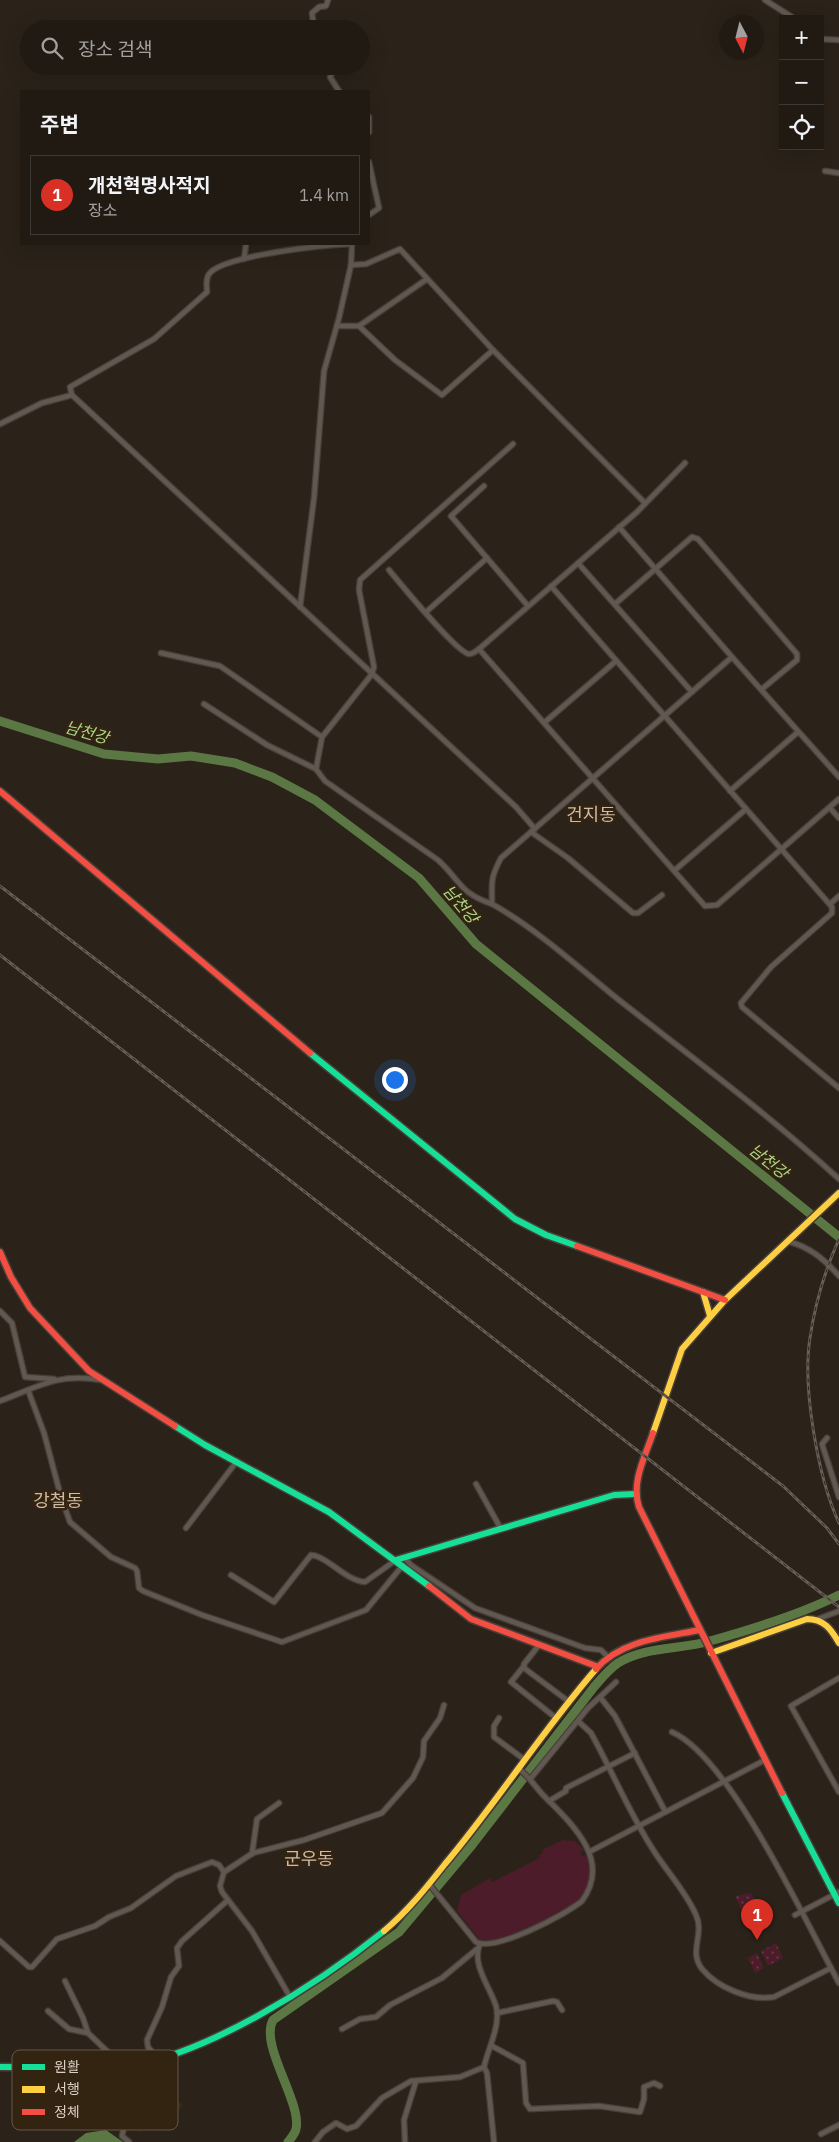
<!DOCTYPE html>
<html lang="ko">
<head>
<meta charset="utf-8">
<style>
	body { margin:0; font-family:"IBM Plex Sans","Noto Sans KR",sans-serif; background:#2d2721; color:#f1f3f6 }
	.controls { position:absolute; right:15px; top:15px; display:grid; overflow:hidden; border-radius:0px; box-shadow:0 5px 20px #0002 }
	.controls button { width:45px; height:45px; display:grid; place-items:center; padding:0; border:0; border-bottom:1px solid #3d3833; background:#201a13; color:#f1f3f6; font:25px sans-serif }
	.compass { position:absolute; left:719px; top:15px; width:45px; height:45px; border-radius:50%; background:#201a13; box-shadow:0 5px 20px #0002; rotate:173deg }
	.you { position:absolute; left:394px; top:1079px; width:18px; height:18px; margin:-12px; border:4px solid #fff; border-radius:50%; background:#1a73e8; box-shadow:0 0 0 8px #1a73e833 }
	.badge { display:grid; place-items:center; width:32px; height:32px; border-radius:50%; background:#d93025; color:#fff; font-size:16px; font-weight:700 }
	.pin { position:absolute; translate:-50% -41px; filter:drop-shadow(0 1px 2px #0008) }
	.pin::after { content:''; position:absolute; top:26px; width:18px; height:15px; background:inherit; clip-path:polygon(0 0,100% 0,50% 100%) }
	.list { margin:0; padding:0; list-style:none }
	h2 { display:flex; justify-content:space-between; align-items:center; height:65px; margin:0; padding:0 20px; font-size:21px }
	h2 small { font-size:16px; font-weight:400; color:#a2a1a0 }
	.list li { display:grid; grid-template-columns:32px 1fr auto; gap:15px; align-items:center; box-sizing:border-box; height:80px; margin:0 10px 10px; padding:0 10px; border:1px solid #3d3833; border-radius:0px }
	.list b { display:block; font-size:19px; white-space:nowrap }
	.list p { margin:0; font-size:16px; white-space:nowrap; color:#a2a1a0 }
	.list em { font-size:16px; font-style:normal; color:#a2a1a0 }
	.icon { flex:none; width:28px; height:28px; fill:none; stroke:currentColor; stroke-width:2; stroke-linecap:round; stroke-linejoin:round }
	.map { position:relative; flex:none; width:839px; height:2142px; overflow:hidden }
	.search { position:absolute; background:#201a13; box-shadow:0 5px 20px #0002; left:20px; top:20px; width:350px; height:55px; display:flex; align-items:center; gap:12px; box-sizing:border-box; padding:0 18px; border-radius:28px; color:#a2a1a0; font-size:19px }
	.panel { position:absolute; background:#201a13; box-shadow:0 5px 20px #0002; left:20px; top:90px; width:350px; height:155px; border-radius:0px }
	.map>svg:first-child { display:block }
	.built { fill:#3c2913 }
	.grass { fill:url(#grass-dots) }
	.pitch { fill:#4d1c2a }
	.water { fill:#5b7844 }
	.lines { fill:none; stroke-linecap:round; stroke-linejoin:round }
	.river { stroke:#5b7844; stroke-width:9 }
	.street-casing { stroke:#473f38; stroke-width:7 }
	.fast-casing { stroke:#473f38; stroke-width:9 }
	.slow-casing { stroke:#473f38; stroke-width:9 }
	.jam-casing { stroke:#473f38; stroke-width:9 }
	.street { stroke:#605851; stroke-width:4.5 }
	.fast { stroke:#16e098; stroke-width:6 }
	.slow { stroke:#ffcf43; stroke-width:6 }
	.jam { stroke:#f24e42; stroke-width:6 }
	.rail-casing { stroke:#665e58; stroke-width:3 }
	.rail { stroke:#332311; stroke-width:1; stroke-dasharray:4; stroke-linecap:butt }
	.labels { text-anchor:middle; dominant-baseline:central; stroke-width:5; stroke-linejoin:round; paint-order:stroke }
	.water-label { font-size:16px; font-style:italic; fill:#a9d987; stroke:#332311 }
	.quarter-label { font-size:18px; fill:#cfbaa5; stroke:#332311 }
	.key { fill:#332311; stroke:#655747; stroke-width:1 }
	.key-label { font-size:14px; fill:#dbd0c5 }
</style>
</head>
<body>
<div class="map">
<svg width="839" height="2142" viewBox="0 0 839 2142">
	<defs>
		<pattern id="grass-dots" width="8" height="8" patternUnits="userSpaceOnUse" patternTransform="scale(1.25)"><rect width="8" height="8" fill="#4d1c2a"/><path d="M2 2h.1M6 6h.1" fill="none" stroke="#663c47" stroke-width="1.8" stroke-linecap="round"/></pattern>
	</defs>
	<rect width="100%" height="100%" fill="#2b2219"/>
	<!-- built -->
	<polygon class="built" points="146,2072 183,2105 174,2116 170,2114 167,2117 160,2112 141,2132 131,2124 134,2119 123,2108 140,2074"/>
	<!-- grass -->
	<g class="grass">
		<polygon points="751,1893 761,1912 746,1920 735,1896"/>
		<polygon points="776,1943 783,1958 768,1966 761,1951"/>
		<polygon points="757,1953 764,1968 755,1973 748,1958"/>
	</g>
	<!-- pitch -->
	<path class="pitch" d="M 563,1840 L 575,1841 L 584,1850 L 580,1852 L 582,1856 L 586,1855 C 595,1872 590,1892 575,1904 C 552,1916 502,1950 479,1939 L 457,1911 L 461,1895 L 490,1878 L 492,1882 L 540,1858 L 539,1855 L 543,1852 L 542,1850 Z"/>
	<!-- water -->
	<polygon class="water" points="106,2130 123,2142 74,2142 86,2133"/>
	<g class="lines">
		<!-- river -->
		<g class="river">
			<polyline points="0,721 104,754 158,759 191,756 235,763 272,777 315,800 419,878 476,944 839,1237"/>
			<path d="M 288,2142 C 291,2138 295,2134 296,2129 C 302,2102 259,2045 273,2020 L 399,1932 L 472,1845 L 594,1687 C 601,1679 609,1669 618,1663 C 645,1646 680,1650 710,1641 C 753,1629 799,1615 839,1595"/>
		</g>
		<!-- street casing -->
		<g class="street-casing">
			<g id="street">
				<polyline points="765,0 795,19"/>
				<polyline points="321,29 313,21 312,13 319,7 326,6 328,0"/>
				<polyline points="820,39 839,40"/>
				<polyline points="336,66 330,77 339,91"/>
				<polyline points="369,117 369,132"/>
				<polyline points="369,162 379,208 369,215"/>
				<polyline points="825,171 839,173"/>
				<path d="M 350,244 C 326,245 223,255 209,274 C 205,280 207,286 207,292 L 154,339 L 70,387 L 72,395 L 516,807 L 535,829"/>
				<polyline points="244,259 246,244"/>
				<polyline points="351,265 366,264 400,249 493,350 645,503"/>
				<polyline points="337,326 359,326 395,360 442,395 493,350"/>
				<polyline points="359,326 427,279"/>
				<polyline points="0,424 42,403 72,395"/>
				<polyline points="685,463 637,512 479,649 705,906 717,905 839,799"/>
				<polyline points="484,486 451,516 528,606"/>
				<polyline points="619,527 732,657"/>
				<polyline points="578,563 692,692"/>
				<path d="M 389,570 C 401,584 456,652 469,654 C 473,654 476,651 479,649"/>
				<polyline points="551,586 832,907 832,913 771,967 741,1003 742,1007 839,1088"/>
				<polyline points="615,604 692,537 698,539 797,654 797,660 762,689"/>
				<polyline points="300,607 314,498 324,371 339,318 351,265 352,244"/>
				<polyline points="426,612 487,558"/>
				<polyline points="161,653 220,666 322,737"/>
				<polyline points="204,704 267,745 316,769"/>
				<polyline points="545,722 616,661"/>
				<path d="M 839,777 L 732,657 L 501,858 C 490,879 492,881 492,904 C 537,929 578,967 619,1000 C 693,1058 769,1115 839,1179"/>
				<polyline points="730,791 798,732"/>
				<polyline points="830,808 839,818"/>
				<polyline points="531,832 568,858 633,913 638,913 662,895"/>
				<polyline points="675,870 746,809"/>
				<path d="M 492,904 C 459,893 461,881 438,860 L 325,781 L 316,769 L 322,737 L 372,674 L 374,667 L 359,590 L 360,580 L 513,444"/>
				<polyline points="830,904 839,896"/>
				<path d="M 787,1241 C 810,1247 824,1259 839,1276"/>
				<polyline points="0,1311 12,1323 25,1377 54,1379"/>
				<polyline points="28,1390 44,1433 61,1497 70,1522 111,1557 135,1568 137,1571 139,1588 143,1591 202,1615 282,1642 366,1610 403,1565"/>
				<path d="M 0,1401 C 40,1386 57,1373 101,1380"/>
				<polyline points="827,1438 822,1444 839,1497"/>
				<polyline points="476,1484 501,1529"/>
				<polyline points="186,1528 237,1461"/>
				<polyline points="405,1558 411,1565 475,1608 585,1648 601,1650 607,1656"/>
				<path d="M 231,1575 L 274,1602 L 311,1555 C 329,1557 344,1580 365,1582 L 396,1560"/>
				<polyline points="818,1619 839,1611"/>
				<polyline points="539,1645 524,1664 524,1668 568,1701"/>
				<polyline points="524,1666 511,1682 556,1718"/>
				<polyline points="839,1678 791,1706 839,1792"/>
				<polyline points="600,1697 615,1716 665,1811"/>
				<polyline points="499,1718 494,1726 494,1737 525,1760"/>
				<path d="M 578,1721 L 591,1733 C 612,1771 629,1812 652,1848 C 666,1871 685,1890 696,1915 C 705,1934 688,1951 702,1969 C 718,1988 750,2001 774,1997 L 831,1968"/>
				<path d="M 672,1732 C 731,1758 806,1923 839,1983"/>
				<polyline points="531,1778 588,1708 616,1682"/>
				<polyline points="549,1801 566,1791 566,1788 635,1753"/>
				<polyline points="589,1852 765,1760"/>
				<polyline points="252,1854 257,1819 279,1803"/>
				<polyline points="224,1872 253,1853 304,1840 382,1813 413,1778 423,1757 424,1741 440,1718 444,1705"/>
				<path d="M 429,1884 L 476,1942 C 495,1952 565,1915 582,1901 C 612,1860 572,1824 545,1797 C 535,1787 530,1777 519,1769"/>
				<polyline points="795,1915 839,1892"/>
				<polyline points="0,1941 29,1967 32,1967 57,1939 95,1926 109,1917 131,1908 176,1876 212,1862 219,1865 224,1872 220,1886 222,1892 252,1931 290,1997"/>
				<polyline points="65,1981 83,2018 88,2033 109,2053 119,2068"/>
				<polyline points="48,2011 69,2029 88,2033"/>
				<polyline points="497,2013 553,2001 557,2002 562,2010"/>
				<polyline points="342,2029 360,2019 376,2017 390,2005 442,1978 477,1949"/>
				<polyline points="492,2046 523,2063 526,2103 530,2109 599,2106 640,2112 644,2099 644,2087 654,2083 660,2086"/>
				<polyline points="159,2060 148,2047 147,2040 162,2007 171,1977 179,1966 177,1948 182,1941 228,1900"/>
				<polyline points="484,2067 487,2073 494,2142"/>
				<polyline points="61,2121 118,2100 129,2092"/>
				<polyline points="821,2134 839,2125"/>
				<polyline points="129,2142 122,2136 125,2123 122,2109 134,2085 139,2065"/>
				<path d="M 315,2142 L 323,2132 L 336,2123 L 347,2129 L 356,2126 L 382,2098 L 411,2081 L 460,2077 L 484,2067 C 488,2048 501,2026 496,2006 C 490,1987 471,1964 480,1944"/>
				<polyline points="405,2142 404,2120 416,2081"/>
			</g>
		</g>
		<!-- fast casing -->
		<g class="fast-casing">
			<g id="fast">
				<polyline points="310,1053 515,1219 546,1235 577,1246"/>
				<polyline points="175,1426 205,1445 329,1512 429,1586"/>
				<polyline points="396,1560 614,1495 635,1494"/>
				<polyline points="782,1793 839,1903"/>
				<path d="M 0,2067 C 27,2067 53,2067 80,2068 C 93,2068 108,2070 121,2068 C 207,2055 317,1985 384,1931"/>
			</g>
		</g>
		<!-- slow casing -->
		<g class="slow-casing">
			<g id="slow">
				<polyline points="703,1292 710,1316"/>
				<polyline points="653,1433 682,1349 725,1300 839,1193"/>
				<path d="M 711,1653 L 807,1619 C 824,1619 831,1629 839,1643"/>
				<path d="M 384,1931 C 408,1911 426,1888 445,1864 C 498,1801 542,1731 596,1669"/>
			</g>
		</g>
		<!-- jam casing -->
		<g class="jam-casing">
			<g id="jam">
				<polyline points="0,791 310,1053"/>
				<polyline points="577,1246 725,1300"/>
				<polyline points="0,1252 11,1277 30,1308 89,1371 175,1426"/>
				<path d="M 653,1433 C 645,1457 631,1482 639,1507 L 782,1793"/>
				<polyline points="429,1586 471,1619 596,1666"/>
				<path d="M 596,1669 C 621,1640 665,1637 700,1630"/>
			</g>
		</g>
		<!-- street -->
		<use href="#street" class="street"/>
		<!-- fast -->
		<use href="#fast" class="fast"/>
		<!-- slow -->
		<use href="#slow" class="slow"/>
		<!-- jam -->
		<use href="#jam" class="jam"/>
		<!-- rail casing -->
		<g class="rail-casing">
			<g id="rail">
				<polyline points="0,886 783,1486 827,1528 839,1544"/>
				<polyline points="0,955 839,1607"/>
				<path d="M 839,1239 C 825,1270 815,1304 810,1338 C 802,1387 818,1478 839,1523"/>
			</g>
		</g>
		<!-- rail -->
		<use href="#rail" class="rail"/>
	</g>
	<g class="labels">
		<!-- water labels -->
		<g class="water-label">
			<text transform="translate(87 732) rotate(16)">남천강</text>
			<text transform="translate(461 904) rotate(50)">남천강</text>
			<text transform="translate(769 1161) rotate(39)">남천강</text>
		</g>
		<!-- quarter labels -->
		<g class="quarter-label">
			<text x="591" y="814">건지동</text>
			<text x="58" y="1500">강철동</text>
			<text x="309" y="1858">군우동</text>
		</g>
	</g>
	<!-- legend -->
	<rect x="12" y="2050" width="166" height="80" rx="8" class="key"/>
	<rect x="22" y="2064" width="23" height="6" fill="#16e098"/>
	<rect x="22" y="2086" width="23" height="7" fill="#ffcf43"/>
	<rect x="22" y="2109" width="23" height="6" fill="#f24e42"/>
	<g class="key-label">
		<text x="54" y="2072">원활</text>
		<text x="54" y="2094">서행</text>
		<text x="54" y="2117">정체</text>
	</g>
</svg>
<div class="controls">
<button>+</button>
<button>−</button>
<button><svg class="icon" aria-label="locate" viewBox="0 0 24 24"><circle cx="12" cy="12" r="6"/><path d="M12 2v4M12 18v4M2 12h4M18 12h4"/></svg></button>
</div>
<svg class="compass" viewBox="-18 -18 36 36"><path d="M0-13l5 13h-10z" fill="#e53935"/><path d="M0 13l5-13h-10z" fill="#a2a1a0"/></svg>
<div class="you"></div>
<div class="pin badge" style="left:757px;top:1940px">1</div>
<div class="search"><svg class="icon" aria-label="search" viewBox="0 0 24 24"><circle cx="10" cy="10" r="6"/><path d="M15 15l6 6"/></svg>장소 검색</div>
<section class="panel">
<h2>주변<small></small></h2>
<ul class="list">
<li><span class="badge">1</span><div><b>개천혁명사적지</b><p>장소</p></div><em>1.4 km</em></li>
</ul>
</section>
</div>
</body>
</html>
